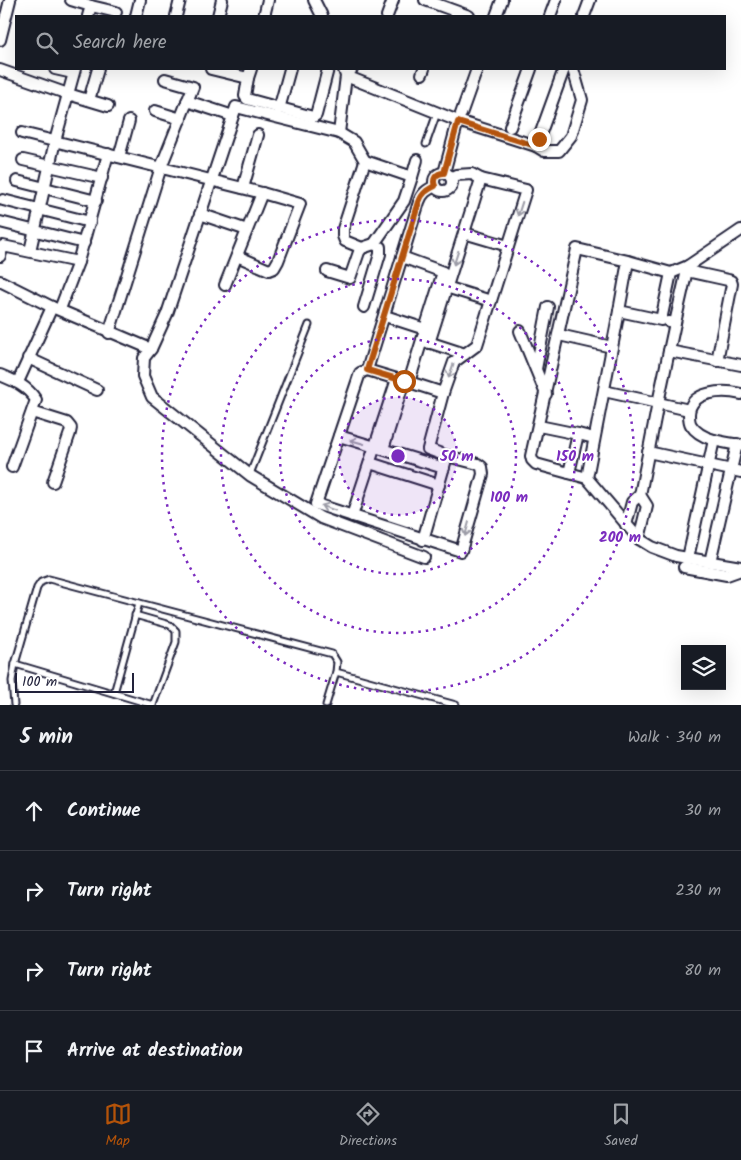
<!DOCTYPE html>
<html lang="en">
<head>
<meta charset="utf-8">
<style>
	body { margin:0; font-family:Kalam,sans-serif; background:#242831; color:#f1f3f6 }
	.controls { position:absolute; right:15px; bottom:15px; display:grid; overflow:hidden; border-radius:0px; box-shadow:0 5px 20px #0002 }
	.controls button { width:45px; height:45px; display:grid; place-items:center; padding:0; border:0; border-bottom:1px solid #363941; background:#171b24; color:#f1f3f6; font:25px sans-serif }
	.scale { position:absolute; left:15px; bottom:12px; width:119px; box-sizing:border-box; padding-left:5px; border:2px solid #22223b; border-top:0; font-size:14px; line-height:18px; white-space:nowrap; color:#22223b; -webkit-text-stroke:4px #fff; paint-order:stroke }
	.stop { position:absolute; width:15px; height:15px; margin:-11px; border:4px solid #b45309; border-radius:50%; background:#fff }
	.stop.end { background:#b45309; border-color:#fff; box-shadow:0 1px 5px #0008 }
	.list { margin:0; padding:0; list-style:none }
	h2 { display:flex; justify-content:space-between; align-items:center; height:65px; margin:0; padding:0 20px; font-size:21px }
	h2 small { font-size:16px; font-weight:400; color:#9ea1a6 }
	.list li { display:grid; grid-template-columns:32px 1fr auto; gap:15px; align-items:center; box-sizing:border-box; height:80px; padding:0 20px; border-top:1px solid #363941 }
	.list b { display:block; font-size:19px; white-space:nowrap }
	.list em { font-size:16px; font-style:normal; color:#9ea1a6 }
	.icon { flex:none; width:28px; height:28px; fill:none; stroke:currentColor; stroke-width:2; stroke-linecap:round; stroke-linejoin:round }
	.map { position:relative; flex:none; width:741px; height:705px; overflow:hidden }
	.search { position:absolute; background:#171b24; box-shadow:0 5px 20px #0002; left:15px; right:15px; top:15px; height:55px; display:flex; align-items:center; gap:12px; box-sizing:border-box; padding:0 18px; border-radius:0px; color:#9ea1a6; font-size:19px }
	.sheet { height:385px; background:#171b24 }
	nav { display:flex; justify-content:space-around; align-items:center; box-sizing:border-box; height:70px; border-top:1px solid #363941; background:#171b24; font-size:14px; color:#9ea1a6 }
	nav a { display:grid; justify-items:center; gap:2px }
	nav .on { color:#b45309 }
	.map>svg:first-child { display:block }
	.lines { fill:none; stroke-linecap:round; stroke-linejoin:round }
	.service-casing { stroke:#22223b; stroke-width:9 }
	.minor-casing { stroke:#22223b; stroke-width:14 }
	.service { stroke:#fff; stroke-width:5 }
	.minor { stroke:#fff; stroke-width:10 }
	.oneway { stroke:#9c9ca7 }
	.route { stroke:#b45309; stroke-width:6 }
	.ring { fill:none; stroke:#7b2cbf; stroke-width:2.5; stroke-dasharray:2.5 5 }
	.centre { fill:#7b2cbf; stroke:#fff; stroke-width:2.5 }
	.ring-label { font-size:15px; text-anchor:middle; font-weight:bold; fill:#7b2cbf; stroke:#fff; stroke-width:4; stroke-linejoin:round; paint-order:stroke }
</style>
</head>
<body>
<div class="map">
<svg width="741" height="705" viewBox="0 0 741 705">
	<rect width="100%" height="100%" fill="#fff"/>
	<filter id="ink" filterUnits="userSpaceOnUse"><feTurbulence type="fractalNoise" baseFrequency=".02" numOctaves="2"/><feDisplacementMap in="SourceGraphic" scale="10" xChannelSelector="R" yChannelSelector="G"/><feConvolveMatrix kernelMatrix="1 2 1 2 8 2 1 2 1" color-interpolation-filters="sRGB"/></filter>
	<g filter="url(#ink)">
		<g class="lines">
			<!-- service casing -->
			<g class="service-casing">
				<g id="service">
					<polyline points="426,144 437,113"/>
					<polyline points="250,474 309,325"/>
					<polyline points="135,615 170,625 176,631 176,642 153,705"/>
					<polyline points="15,664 153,705"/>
					<polyline points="114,693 139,603"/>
					<polyline points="14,705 12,681 15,664 37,588 41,582 49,579 332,654 337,662 336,672 456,705"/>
					<polyline points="326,705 336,672"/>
				</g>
			</g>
			<!-- minor casing -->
			<g class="minor-casing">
				<g id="minor">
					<polyline points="71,0 91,6 88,16"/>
					<polyline points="314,0 322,16"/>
					<polyline points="425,0 469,16"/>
					<polyline points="91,6 116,12"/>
					<polyline points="136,16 140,0"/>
					<polyline points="176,16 180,0"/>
					<polyline points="218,16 222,0"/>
					<polyline points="264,16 268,0"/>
					<polyline points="387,16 393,0"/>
					<polyline points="496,16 502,0"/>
					<polyline points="550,16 556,0"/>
					<polyline points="584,16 590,0"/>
					<polyline points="0,40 10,0"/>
					<polyline points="55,69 73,73"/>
					<polyline points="211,69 248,78 251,69"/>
					<polyline points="352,69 346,76 458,121 536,146"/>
					<polyline points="564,69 536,146 544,151 559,151 571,136 582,100 573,69"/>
					<polyline points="0,70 68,94 108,106"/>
					<polyline points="422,74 424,69"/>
					<polyline points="248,78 245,96 247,99 313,117 316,115 328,69"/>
					<polyline points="89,100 98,69"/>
					<polyline points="187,101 233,116"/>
					<polyline points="279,109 290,69"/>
					<polyline points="155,111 181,119"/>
					<polyline points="461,114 477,69"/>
					<polyline points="510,127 531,69"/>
					<polyline points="22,133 262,193 300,204 278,261 274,268 269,270 237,256"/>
					<polyline points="339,133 346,76 344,70"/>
					<polyline points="119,157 129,121"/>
					<polyline points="23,160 102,178"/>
					<polyline points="444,173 458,121"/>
					<circle cx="443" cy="182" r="9"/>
					<polyline points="412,177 417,160"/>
					<polyline points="17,181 96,201"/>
					<path d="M 435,186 C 427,190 422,193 419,202 L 367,370 L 360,373 L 316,504 L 461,551 L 483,474 L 482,467 L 478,464 L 447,456"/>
					<polyline points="243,188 258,135"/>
					<polyline points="3,200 90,222"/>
					<polyline points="200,214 247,230"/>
					<polyline points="0,222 84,243"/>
					<polyline points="464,233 508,246"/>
					<polyline points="30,251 55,141 75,69"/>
					<polyline points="0,256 3,246 78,262"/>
					<polyline points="402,257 443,272 425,329"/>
					<polyline points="628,261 577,249 531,456 532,460 536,464 587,478 639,539 652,547 676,556 741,567"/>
					<polyline points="327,271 350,278 359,252 362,248 374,244 404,201 412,177 365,161"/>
					<polyline points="687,271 728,280 731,281 732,284 717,361"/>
					<polyline points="671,273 628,261 619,311 661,320 671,273 688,266 741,230"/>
					<polyline points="0,281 52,307 151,349 144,358 143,376 152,397 251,476 321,518 424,557"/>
					<polyline points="225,285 262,193"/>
					<polyline points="446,287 491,301"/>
					<polyline points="364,307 380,254 380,247 374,244"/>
					<polyline points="60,309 78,262 108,154"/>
					<polyline points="385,316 425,329 422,340 465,354"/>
					<polyline points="669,322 675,323 669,351"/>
					<polyline points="675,323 688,266"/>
					<polyline points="520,331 546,394"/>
					<polyline points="109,333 161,167 193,87 165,79"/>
					<polyline points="559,335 612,347"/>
					<polyline points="429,343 481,179"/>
					<polyline points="151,349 167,314 236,107 339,133 354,142 365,161 343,229 343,236 345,241 362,248"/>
					<polyline points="28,358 97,390"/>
					<polyline points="536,369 548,307"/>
					<polyline points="367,370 397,379"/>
					<path d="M 0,375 C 15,381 27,386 36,400 L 12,467"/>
					<polyline points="18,382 52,307"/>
					<polyline points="409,382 443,393 454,362 477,345 526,190 481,179 472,174 456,175 451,178"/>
					<polyline points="604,391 658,403 669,351 741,365"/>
					<path d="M 741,394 C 724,390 690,390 689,414 C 689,417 689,422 691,425 C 700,440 725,443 741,445"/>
					<polyline points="32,412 67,423 71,428 70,433 53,482"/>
					<polyline points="539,426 578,434"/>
					<polyline points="339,436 444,468"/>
					<polyline points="383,449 404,381"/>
					<polyline points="648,452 741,472"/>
					<polyline points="370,463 439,485"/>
					<polyline points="569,473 578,434 594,438"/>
					<polyline points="587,478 619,311"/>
					<polyline points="352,516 397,379 409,382 422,340"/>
					<polyline points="626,525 632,502 640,495 658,403 689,410"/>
					<polyline points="639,539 647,506 640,495"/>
					<polyline points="423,540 447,456 428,449 443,393"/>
					<polyline points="688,558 714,440"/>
					<polyline points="710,562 737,444"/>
					<polyline points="684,567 727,575 741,570"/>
				</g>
			</g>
			<!-- service -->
			<use href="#service" class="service"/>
			<!-- minor -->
			<use href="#minor" class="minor"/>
		</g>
		<!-- one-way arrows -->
		<defs><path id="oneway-shaft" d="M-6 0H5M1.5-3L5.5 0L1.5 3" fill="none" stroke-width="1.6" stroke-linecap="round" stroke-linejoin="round" transform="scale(1.25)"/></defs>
		<g class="oneway">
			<use href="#oneway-shaft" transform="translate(520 209) rotate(108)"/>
			<use href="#oneway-shaft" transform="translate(456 258) rotate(108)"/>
			<use href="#oneway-shaft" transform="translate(451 371) rotate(109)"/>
			<use href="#oneway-shaft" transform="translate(357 442) rotate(-164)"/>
			<use href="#oneway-shaft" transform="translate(328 508) rotate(-161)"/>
			<use href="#oneway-shaft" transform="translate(467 529) rotate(106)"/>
		</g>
	</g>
	<g class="lines" filter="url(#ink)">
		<!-- route -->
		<path class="route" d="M 404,381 L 367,370 L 419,202 C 422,193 427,190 435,186 C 432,179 436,173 444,173 L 458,122 L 536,146 L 539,139"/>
	</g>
	<!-- distance rings -->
	<circle cx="398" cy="456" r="59" fill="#7b2cbf" fill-opacity=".12"/>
	<g class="ring">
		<circle cx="398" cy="456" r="59"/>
		<circle cx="398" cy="456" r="118"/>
		<circle cx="398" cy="456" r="177"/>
		<circle cx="398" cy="456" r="236"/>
	</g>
	<circle cx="398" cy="456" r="8" class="centre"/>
	<g class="ring-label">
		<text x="457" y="461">50 m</text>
		<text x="575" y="461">150 m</text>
		<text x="509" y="502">100 m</text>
		<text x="620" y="542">200 m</text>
	</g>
</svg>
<div class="controls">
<button><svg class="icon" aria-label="layers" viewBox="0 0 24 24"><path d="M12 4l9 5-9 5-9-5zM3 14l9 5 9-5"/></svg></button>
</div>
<div class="scale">100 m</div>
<div class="stop" style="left:404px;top:381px"></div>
<div class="stop end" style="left:539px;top:139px"></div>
<div class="search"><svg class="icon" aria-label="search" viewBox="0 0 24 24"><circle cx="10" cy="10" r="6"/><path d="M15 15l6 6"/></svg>Search here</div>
</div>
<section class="sheet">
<h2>5 min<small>Walk · 340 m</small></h2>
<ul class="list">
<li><svg class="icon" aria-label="ahead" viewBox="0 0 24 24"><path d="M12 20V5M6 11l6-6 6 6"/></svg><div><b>Continue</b></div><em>30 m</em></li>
<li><svg class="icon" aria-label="right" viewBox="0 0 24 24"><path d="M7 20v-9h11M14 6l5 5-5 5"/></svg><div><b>Turn right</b></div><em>230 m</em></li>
<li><svg class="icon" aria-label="right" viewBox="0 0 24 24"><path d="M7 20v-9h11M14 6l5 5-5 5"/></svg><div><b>Turn right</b></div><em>80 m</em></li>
<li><svg class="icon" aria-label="arrive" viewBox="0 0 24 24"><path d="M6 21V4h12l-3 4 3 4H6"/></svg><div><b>Arrive at destination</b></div></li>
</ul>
</section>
<nav>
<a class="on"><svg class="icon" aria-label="map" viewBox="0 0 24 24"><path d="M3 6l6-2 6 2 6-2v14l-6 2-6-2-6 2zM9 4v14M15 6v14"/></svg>Map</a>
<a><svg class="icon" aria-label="directions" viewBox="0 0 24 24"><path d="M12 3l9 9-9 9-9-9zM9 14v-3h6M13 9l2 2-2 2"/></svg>Directions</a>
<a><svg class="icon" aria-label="saved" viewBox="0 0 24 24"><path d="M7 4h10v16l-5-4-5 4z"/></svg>Saved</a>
</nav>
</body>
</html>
